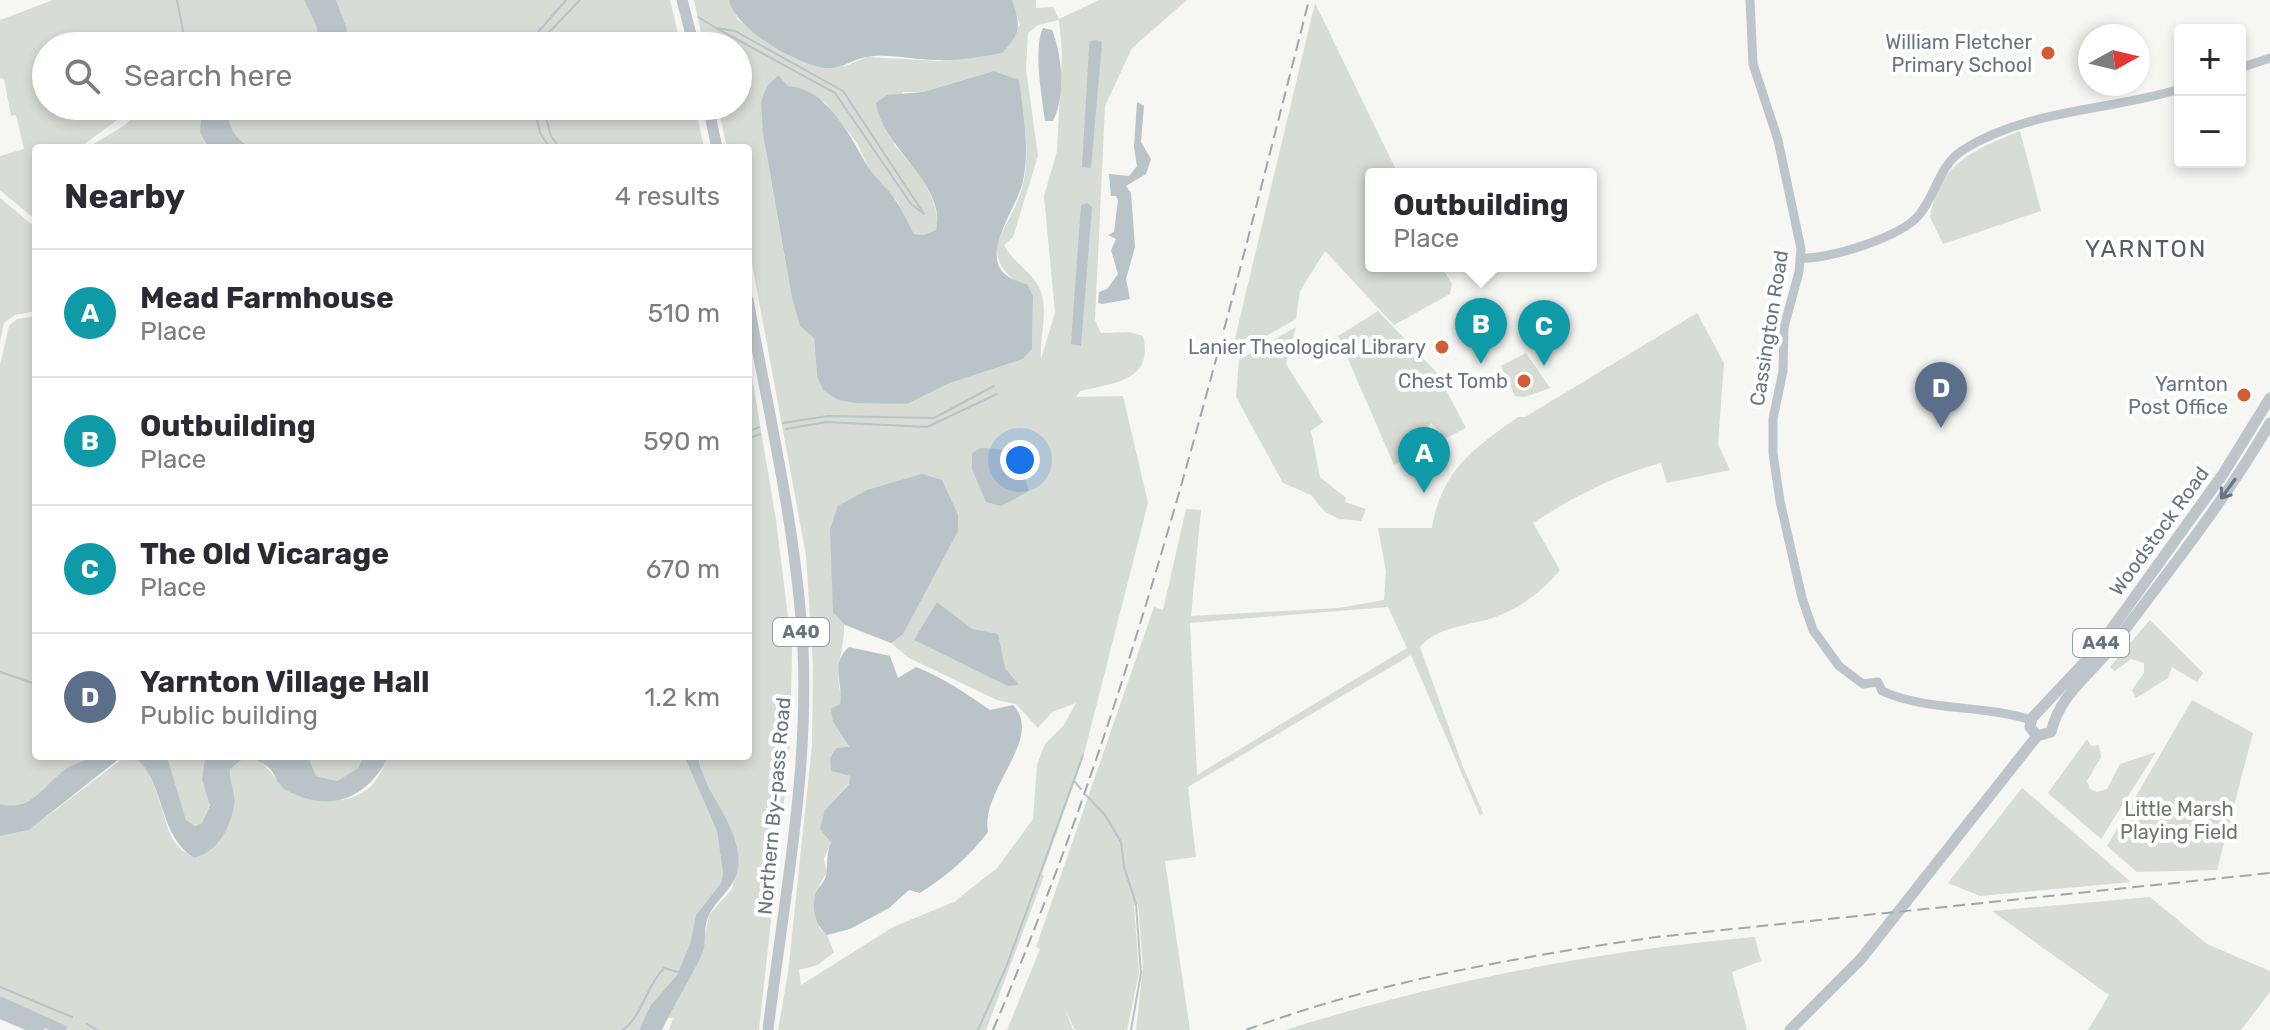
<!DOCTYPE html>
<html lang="en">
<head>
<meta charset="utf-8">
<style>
	body { margin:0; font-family:Rubik,sans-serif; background:#f7f7f7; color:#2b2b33 }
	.controls { position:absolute; right:24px; top:24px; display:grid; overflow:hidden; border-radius:8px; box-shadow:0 4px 12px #0003 }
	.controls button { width:72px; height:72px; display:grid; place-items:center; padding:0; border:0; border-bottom:2px solid #e1e1e2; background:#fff; color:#2b2b33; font:40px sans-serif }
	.compass { position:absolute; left:2078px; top:24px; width:72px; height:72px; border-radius:50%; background:#fff; box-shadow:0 4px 12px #0003; rotate:82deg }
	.you { position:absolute; left:1020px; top:460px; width:28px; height:28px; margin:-20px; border:6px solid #fff; border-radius:50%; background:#1a73e8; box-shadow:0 0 0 12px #1a73e833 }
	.badge { display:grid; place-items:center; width:52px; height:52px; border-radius:50%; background:#d35b35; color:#fff; font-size:26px; font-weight:700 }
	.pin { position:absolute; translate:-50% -66px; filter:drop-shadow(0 2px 4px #0008) }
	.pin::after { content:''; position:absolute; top:42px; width:28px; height:24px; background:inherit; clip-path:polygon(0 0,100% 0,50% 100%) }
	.popup { position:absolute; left:1365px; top:168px; width:232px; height:104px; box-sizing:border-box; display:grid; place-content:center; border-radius:8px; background:#fff; filter:drop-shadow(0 2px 6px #0005); font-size:26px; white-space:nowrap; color:#7c7c81 }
	.popup b { font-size:30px; color:#2b2b33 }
	.popup::after { content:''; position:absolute; left:50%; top:100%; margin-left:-16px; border:16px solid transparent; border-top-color:#fff }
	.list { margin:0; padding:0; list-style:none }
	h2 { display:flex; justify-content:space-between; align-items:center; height:104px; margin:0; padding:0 32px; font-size:34px }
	h2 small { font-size:26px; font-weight:400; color:#7c7c81 }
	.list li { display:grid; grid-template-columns:52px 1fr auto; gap:24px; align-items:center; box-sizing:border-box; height:128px; padding:0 32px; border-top:2px solid #e1e1e2 }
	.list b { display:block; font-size:30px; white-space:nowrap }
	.list p { margin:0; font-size:26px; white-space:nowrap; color:#7c7c81 }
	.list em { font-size:26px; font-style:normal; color:#7c7c81 }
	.icon { flex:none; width:44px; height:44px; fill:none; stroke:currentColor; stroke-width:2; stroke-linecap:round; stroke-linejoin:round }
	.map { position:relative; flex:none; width:2270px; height:1030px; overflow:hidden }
	.search { position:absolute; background:#fff; box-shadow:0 4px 12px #0003; left:32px; top:32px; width:720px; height:88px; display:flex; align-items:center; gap:20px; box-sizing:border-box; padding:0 28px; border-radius:44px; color:#7c7c81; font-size:30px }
	.panel { position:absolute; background:#fff; box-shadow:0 4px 12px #0003; left:32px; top:144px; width:720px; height:616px; border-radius:8px }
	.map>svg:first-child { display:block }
	.green { fill:#d7dcd4; fill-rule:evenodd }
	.water { fill:#b9c3c8 }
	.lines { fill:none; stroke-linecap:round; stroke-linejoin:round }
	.stream { stroke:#b9c3c8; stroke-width:2 }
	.secondary { stroke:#bec5ca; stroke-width:9 }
	.highway { stroke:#bec5ca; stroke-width:11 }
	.rail { stroke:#a1a6ab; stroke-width:2; stroke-dasharray:12 6; stroke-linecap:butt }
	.oneway { stroke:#677581 }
	.poi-dot { fill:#d35b35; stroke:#fff; stroke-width:3 }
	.labels { text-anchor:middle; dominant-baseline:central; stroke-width:8; stroke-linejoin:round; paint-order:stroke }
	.shield { fill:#fff; stroke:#959ea7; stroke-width:2 }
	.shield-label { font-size:18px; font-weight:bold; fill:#677581 }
	.poi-label { font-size:20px; fill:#677581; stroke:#fff; text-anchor:end }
	.street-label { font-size:20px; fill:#677581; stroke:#fff }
	.park-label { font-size:20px; fill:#697965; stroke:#fff }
	.quarter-label { font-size:24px; letter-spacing:2px; fill:#545e67; stroke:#fff }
</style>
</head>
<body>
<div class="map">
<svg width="2270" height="1030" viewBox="0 0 2270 1030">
	<rect width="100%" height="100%" fill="#f6f6f3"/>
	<!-- green -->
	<g class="green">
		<polygon points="53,0 304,0 317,27 317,46 188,46 184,42 184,46 46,46 46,106 136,106 79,148 36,148 36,220 0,190 0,156 24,149 16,115 11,116 4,79 0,78 0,20"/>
		<polygon points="336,0 670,0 681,46 345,46 347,29"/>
		<path d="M 694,0 L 729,0 L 738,20 L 771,44 L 846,66 L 867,57 L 940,61 L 986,56 L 1020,25 L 1012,0 L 1036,0 L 1036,8 L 1053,7 L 1059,19 L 1099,0 L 1187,0 L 1132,48 L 1105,106 L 1095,320 L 1101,333 L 1129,332 L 1143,336 C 1154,381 1114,383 1080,391 L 1076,397 L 1123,396 L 1148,503 L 1083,758 L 1042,874 L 1044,876 L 986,1030 L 778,1030 L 788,973 L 812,745 L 813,665 L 806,555 L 748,242 L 748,148 L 727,148 L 718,106 L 738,106 L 738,46 L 704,46 ZM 1059,20 L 1062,52 L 1057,151 L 1044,196 L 1055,313 L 1041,359 C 1039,336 1051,305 1037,284 C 1028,269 1014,263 1004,245 L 1013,237 L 1038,156 L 1026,69 L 1028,33 L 1038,25 ZM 994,71 L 1018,80 C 1023,112 1030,148 1024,180 C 1012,238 965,247 1033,296 L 1032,349 L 1023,359 L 950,383 L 907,404 L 838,400 L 817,376 L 814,338 L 800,326 L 792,298 L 767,158 L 761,102 L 780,75 L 788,86 L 825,102 L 857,143 L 869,169 L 897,201 L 914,234 L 924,235 L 936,231 C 943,200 914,167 894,145 L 903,92 L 923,92 ZM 844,625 L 891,643 L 909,658 L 997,700 L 1016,704 L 1038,728 L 1052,712 L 1076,703 L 1064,725 L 1045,744 L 1037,765 L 1033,819 L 997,868 L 954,902 L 893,927 L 801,985 L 799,970 L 818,965 L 834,952 L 827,935 L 819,928 L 816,891 L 827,872 L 824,859 L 831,842 L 825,810 L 849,783 L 850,776 L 831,771 L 830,758 L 836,748 L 849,748 L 833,722 L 842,697 C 832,672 845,650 844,625 Z"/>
		<polygon points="1315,3 1398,174 1371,174 1371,266 1441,266 1452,284 1450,294 1394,325 1325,251 1300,291 1296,319 1238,352 1232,351"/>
		<polygon points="145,106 202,106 204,141 208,148 87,148 125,125"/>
		<path d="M 230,106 L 695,106 L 704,148 L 253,148 C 236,141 225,124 230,106 Z"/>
		<path d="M 2020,131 L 2041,211 L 1943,244 L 1930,217 C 1939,163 1975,149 2020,131 Z"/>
		<polygon points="0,198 36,228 36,311 15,315 4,323 0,342"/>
		<polygon points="1378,311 1437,373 1466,428 1446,438 1431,423 1425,430 1434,443 1394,465 1338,336"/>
		<path d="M 1697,313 L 1724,363 L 1718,444 L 1730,470 L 1667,483 L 1661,463 C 1613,476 1575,496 1533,523 L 1560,570 C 1538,596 1511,615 1477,622 C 1456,627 1435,630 1420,647 L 1463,767 L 1483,813 L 1480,816 L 1411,655 L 1188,787 L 1196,857 L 1165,861 L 1190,1030 L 1136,1030 L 1143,965 L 1138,904 L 1134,906 L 1139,973 L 1127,1030 L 1075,1030 L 1065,1009 L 1073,1030 L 1007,1030 L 1040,949 L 1036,947 L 1154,607 L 1163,610 L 1186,509 L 1201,510 L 1191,616 L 1338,608 L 1384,600 L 1386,571 L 1378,528 L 1432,528 C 1441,472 1472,449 1518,417 L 1525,417 ZM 1388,607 L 1407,648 L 1197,775 L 1190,623 Z"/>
		<polygon points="36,316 36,756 93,756 63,773 45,792 15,808 0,804 0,365 9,326 17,319"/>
		<polygon points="1296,327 1286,364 1323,422 1311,431 1320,477 1346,498 1345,502 1366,509 1361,521 1339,519 1325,512 1311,495 1283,483 1236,397 1239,360"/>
		<polygon points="748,353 776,520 792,649 790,746 759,1030 669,1030 673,1018 668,1018 670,1009 702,953 709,915 732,889 738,860 731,831 703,774 698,756 748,756"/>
		<polygon points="1526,353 1550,388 1525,397 1515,396 1501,366"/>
		<polygon points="2150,620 2203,673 2197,682 2172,667 2168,678 2136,698 2132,690 2144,673 2144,663 2131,659 2115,671 2110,667"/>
		<polygon points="2192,700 2253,733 2217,870 2137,872 2107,846"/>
		<polygon points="2087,739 2091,746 2099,745 2101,757 2087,781 2090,789 2097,792 2107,789 2120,764 2156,752 2101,839 2048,793"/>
		<path d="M 126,756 C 156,757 161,822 174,841 C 179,849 186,853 194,858 C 216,852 234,825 234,802 C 233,790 230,780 230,769 C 234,763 242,754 250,756 C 261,759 270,772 277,779 C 299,800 343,810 369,788 C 378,780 383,767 389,756 L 684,756 L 717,831 L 723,874 L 721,883 L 696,915 L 690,944 L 677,975 L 650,1006 L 639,1030 L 70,1030 L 0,999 L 0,836 L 29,830 Z"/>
		<polygon points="167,756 205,756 202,781 211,801 202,823 193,826 186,820"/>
		<polygon points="308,756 364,756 358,768 337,781 316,776"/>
		<polygon points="2022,788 2131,882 1980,896 1948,883"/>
		<polygon points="2150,897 2207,944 2270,971 2270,992 2241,1030 2088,1030 2109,995 1992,911"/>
		<path d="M 1755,937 L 1761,961 L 1732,972 L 1747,1030 L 1285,1030 C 1439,982 1594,951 1755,937 Z"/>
	</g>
	<!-- water -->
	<g class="water">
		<polygon points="304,0 336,0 347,29 345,46 317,46 317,27"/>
		<path d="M 729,0 L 1012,0 C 1021,25 1021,34 1002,53 C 981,57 957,61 935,60 C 914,60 888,53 867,57 C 853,59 842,69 826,68 C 797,65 735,29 729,0 Z"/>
		<path d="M 1043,28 L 1052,30 C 1062,55 1066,95 1053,121 L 1045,121 C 1042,97 1033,49 1043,28 Z"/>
		<polygon points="1096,40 1102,42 1091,168 1082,167 1089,48 1090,41"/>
		<path d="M 994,71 L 1019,80 C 1023,112 1030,149 1023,181 C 1016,214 965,270 1027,284 L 1033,296 L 1032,349 L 1023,359 L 950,383 L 907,404 L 856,403 L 838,400 L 823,390 L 817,376 L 814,338 L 800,326 L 792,298 L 763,134 L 761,102 L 767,86 L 779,75 L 788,86 C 828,89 850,136 868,167 C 876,179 888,188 896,201 C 903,211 908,223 914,234 L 924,235 L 936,230 C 947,184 882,148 876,103 L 887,95 L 923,92 Z"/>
		<polygon points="1137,102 1144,106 1141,142 1151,159 1146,174 1126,186 1131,193 1135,247 1126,279 1130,299 1102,304 1098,303 1099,292 1107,289 1118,274 1111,250 1116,239 1108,235 1114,232 1118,200 1116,196 1111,196 1109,174 1129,176 1137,166 1134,147"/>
		<path d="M 202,106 L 230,106 C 225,124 236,141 253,148 L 208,148 L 200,132 Z"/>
		<polygon points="1087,203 1092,207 1081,346 1071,344 1081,205"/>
		<path d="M 981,448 C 1016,448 1019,459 1029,491 L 1001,506 L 986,502 L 972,469 L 972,453 Z"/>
		<polygon points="922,474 942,480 958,515 958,531 903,634 891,643 844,624 833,612 830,529 838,506 867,490"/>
		<polygon points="937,602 972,629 998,634 1005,668 1019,685 1008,686 914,640"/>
		<path d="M 849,647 L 890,656 L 898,678 L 916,667 C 942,677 967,694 990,710 L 1013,705 C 1045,738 980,789 988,832 C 969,857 947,876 920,893 L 909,890 L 889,908 L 850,929 L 827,935 C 815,925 811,908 816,892 C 819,886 825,882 826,875 C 828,862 826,855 831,842 L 820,829 L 825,810 L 849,784 L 850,776 L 831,771 L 830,758 L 836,748 L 849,747 L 833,722 L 831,709 L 840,704 C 844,683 829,665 849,647 Z"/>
		<path d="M 93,756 L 167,756 L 186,820 L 195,826 L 202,823 L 210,805 L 202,780 L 205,756 L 246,756 L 230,769 C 229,781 236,793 234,806 C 231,828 216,853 194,858 C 156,834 166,777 132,756 L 120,758 L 29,830 L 0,836 L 0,804 C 33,813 45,782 69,767 C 77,763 85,761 93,756 Z"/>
		<path d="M 251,756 L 308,756 L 316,776 L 337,781 L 358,768 L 364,756 L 389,756 C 367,799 330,814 286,790 C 278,785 276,776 271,770 C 266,764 258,762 251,756 Z"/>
		<path d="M 684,756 L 698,756 C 704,791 733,818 738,853 C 742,887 719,893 708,917 C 703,929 707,942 702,954 C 690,980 674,1004 662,1030 L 639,1030 L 650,1006 L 677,975 L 690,944 L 696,915 L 721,883 L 723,874 L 717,831 Z"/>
	</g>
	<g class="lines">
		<!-- stream -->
		<g class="stream">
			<polyline points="177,0 186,46"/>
			<polyline points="698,17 716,28 835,93 911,204 924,214 843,91 735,31 716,28"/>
			<polyline points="526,46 566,0"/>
			<polyline points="536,46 580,0"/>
			<polyline points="534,106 540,133 550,148"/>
			<polyline points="543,106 551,136 560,148"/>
			<polyline points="783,423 828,416 934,418 994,386"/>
			<polyline points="786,429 826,422 927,427 997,394"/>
			<polyline points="748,432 759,427"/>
			<polyline points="748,439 760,434"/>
			<polyline points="0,672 36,684"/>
			<polyline points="1074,781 1081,789"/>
			<polyline points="1086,795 1105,815 1121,842 1124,867 1136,904 1141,973 1131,1030"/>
			<polyline points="0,987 72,1017"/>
			<polyline points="87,1024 97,1030"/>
			<path d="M 623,1030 C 643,1015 646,986 664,968 L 678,972"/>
			<polyline points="978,1030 1007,965 1083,755"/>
		</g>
		<!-- secondary -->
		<g class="secondary">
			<path d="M 1750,0 L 1753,64 L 1778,140 L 1801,249 L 1799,272 L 1784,327 L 1783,371 L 1773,419 L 1773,453 L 1780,501 L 1802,598 L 1813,630 L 1839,666 L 1863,684 L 1878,682 L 1882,691 C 1929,712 1982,704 2031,720"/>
			<polyline points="2240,68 2270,58"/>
			<path d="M 1800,258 C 1828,260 1901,237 1919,215 C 1936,195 1939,165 1963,150 C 2028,109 2109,111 2180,89"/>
		</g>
		<!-- highway -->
		<g class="highway">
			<polyline points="682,0 694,46"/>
			<polyline points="708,106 717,148"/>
			<path d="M 748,300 C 769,415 797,532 803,649 C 809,775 783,905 768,1030"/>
			<polyline points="2037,736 2030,727 2032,718 2098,648 2223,474 2270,398"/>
			<path d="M 2037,736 L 2051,732 C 2061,692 2089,677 2114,644 C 2168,572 2225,501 2270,423"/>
			<polyline points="0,1002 62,1030"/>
			<polyline points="0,1013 39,1030"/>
			<polyline points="1790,1030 1861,959 2037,736"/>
		</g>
		<!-- rail -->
		<g class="rail">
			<path d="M 993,1030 C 1135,698 1220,348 1309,0"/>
			<path d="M 1246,1030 C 1378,981 1518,957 1656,937 L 2270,873"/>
		</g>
	</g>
	<!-- one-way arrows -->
	<defs><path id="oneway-shaft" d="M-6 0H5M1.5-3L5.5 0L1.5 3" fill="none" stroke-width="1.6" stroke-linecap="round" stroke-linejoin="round" transform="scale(2)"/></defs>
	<use class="oneway" href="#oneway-shaft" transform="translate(2228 489) rotate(126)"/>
	<!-- markers -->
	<g class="poi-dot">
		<circle cx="2048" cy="53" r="8"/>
		<circle cx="1442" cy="347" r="8"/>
		<circle cx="1524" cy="381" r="8"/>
		<circle cx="2244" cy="395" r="8"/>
	</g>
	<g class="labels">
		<!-- shield labels -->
		<g class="shield">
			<rect x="773" y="618" width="56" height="28" rx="6"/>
			<rect x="2073" y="629" width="56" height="28" rx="6"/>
		</g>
		<g class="shield-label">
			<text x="801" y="632">A40</text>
			<text x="2101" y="643">A44</text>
		</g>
		<!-- poi labels -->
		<g class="poi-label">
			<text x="2032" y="42">William Fletcher<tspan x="2032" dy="23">Primary School</tspan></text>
			<text x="1426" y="347">Lanier Theological Library</text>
			<text x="1508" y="381">Chest Tomb</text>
			<text x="2228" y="384">Yarnton<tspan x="2228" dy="23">Post Office</tspan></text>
		</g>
		<!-- street labels -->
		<g class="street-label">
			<text transform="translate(1769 328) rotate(-81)">Cassington Road</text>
			<text transform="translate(2159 531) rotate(-54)">Woodstock Road</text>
			<text transform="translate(774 806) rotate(-85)">Northern By-pass Road</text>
		</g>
		<!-- park labels -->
		<g class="park-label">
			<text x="2179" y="809">Little Marsh<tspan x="2179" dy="23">Playing Field</tspan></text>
		</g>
		<!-- quarter labels -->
		<g class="quarter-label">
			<text x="2146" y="249">YARNTON</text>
		</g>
	</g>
</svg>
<div class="controls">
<button>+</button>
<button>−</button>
</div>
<svg class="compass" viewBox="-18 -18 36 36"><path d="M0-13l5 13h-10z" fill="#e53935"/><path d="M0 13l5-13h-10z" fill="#7c7c81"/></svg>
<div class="you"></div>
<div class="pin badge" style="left:1424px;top:493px;background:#0f9aa8">A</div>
<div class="pin badge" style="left:1481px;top:364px;background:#0f9aa8">B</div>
<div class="popup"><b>Outbuilding</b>Place</div>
<div class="pin badge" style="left:1544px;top:366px;background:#0f9aa8">C</div>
<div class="pin badge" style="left:1941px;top:428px;background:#5c6f8a">D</div>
<div class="search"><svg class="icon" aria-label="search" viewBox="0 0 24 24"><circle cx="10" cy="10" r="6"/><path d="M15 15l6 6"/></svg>Search here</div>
<section class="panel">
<h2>Nearby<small>4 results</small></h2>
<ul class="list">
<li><span class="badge" style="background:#0f9aa8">A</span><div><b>Mead Farmhouse</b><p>Place</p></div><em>510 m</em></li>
<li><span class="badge" style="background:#0f9aa8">B</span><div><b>Outbuilding</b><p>Place</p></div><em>590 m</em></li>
<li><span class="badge" style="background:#0f9aa8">C</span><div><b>The Old Vicarage</b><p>Place</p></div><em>670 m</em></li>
<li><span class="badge" style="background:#5c6f8a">D</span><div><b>Yarnton Village Hall</b><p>Public building</p></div><em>1.2 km</em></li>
</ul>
</section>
</div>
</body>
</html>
